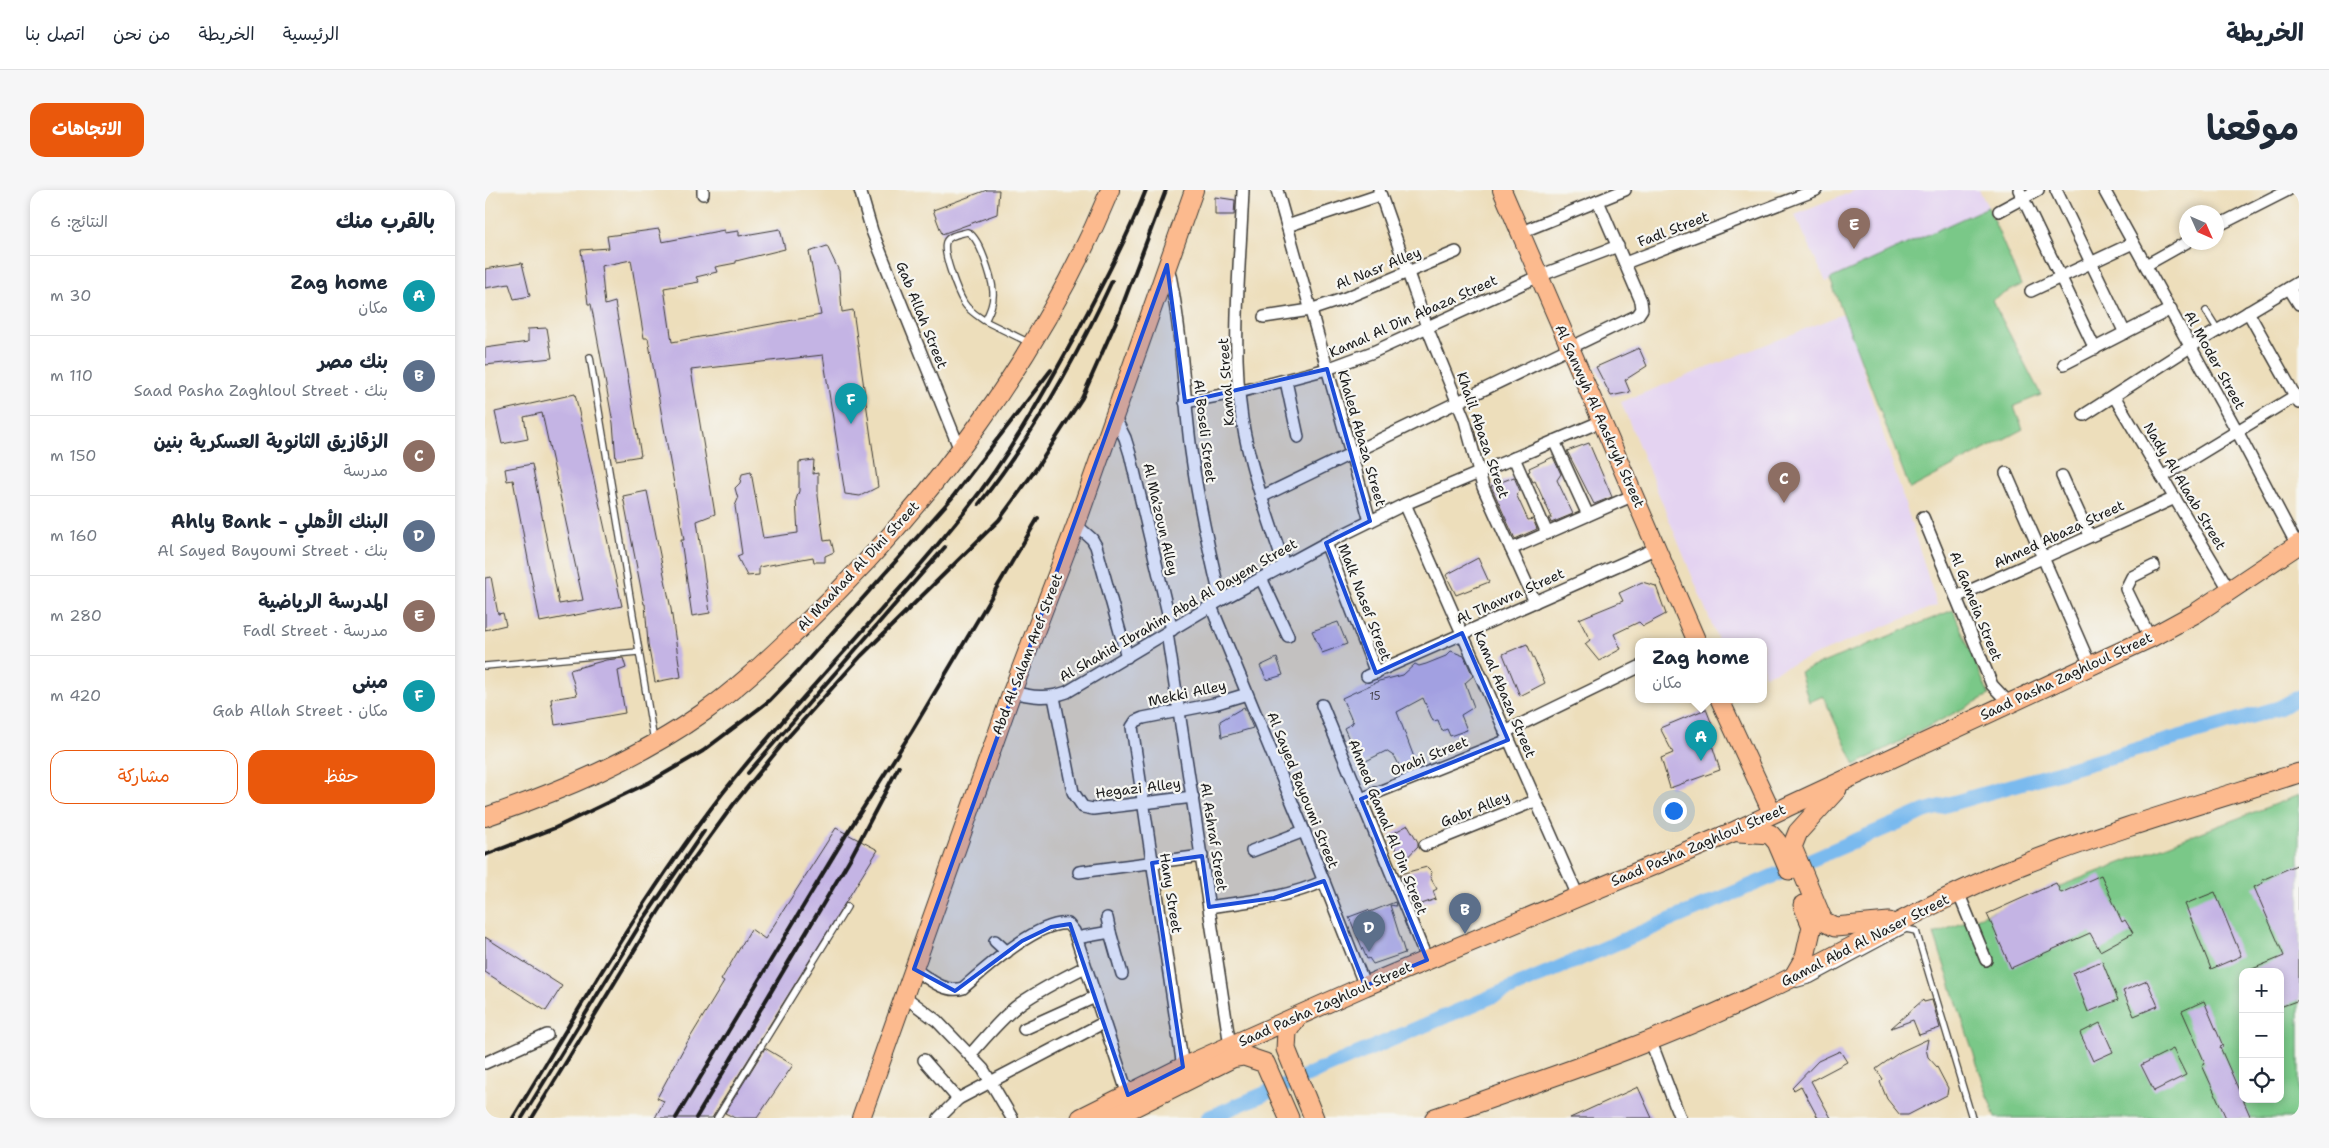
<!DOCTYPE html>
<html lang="ar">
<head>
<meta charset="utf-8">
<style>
	body { margin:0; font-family:"Shantell Sans","Playpen Sans Arabic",sans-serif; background:#f6f6f7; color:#1f2937; direction:rtl }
	.controls { position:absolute; right:15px; bottom:15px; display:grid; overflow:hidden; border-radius:10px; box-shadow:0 2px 8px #0003 }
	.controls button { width:45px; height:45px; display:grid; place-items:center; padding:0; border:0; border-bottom:1px solid #e0e1e3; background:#fff; color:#1f2937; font:25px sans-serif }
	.compass { position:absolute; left:1694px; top:15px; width:45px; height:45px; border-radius:50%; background:#fff; box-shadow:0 2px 8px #0003; rotate:135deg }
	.you { position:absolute; left:1188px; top:620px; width:18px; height:18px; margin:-12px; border:4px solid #fff; border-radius:50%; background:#1a73e8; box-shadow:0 0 0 8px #1a73e833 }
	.badge { display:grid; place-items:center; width:32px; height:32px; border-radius:50%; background:#ea580c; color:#fff; font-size:16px; font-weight:700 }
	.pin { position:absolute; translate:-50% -41px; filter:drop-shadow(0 1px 2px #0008) }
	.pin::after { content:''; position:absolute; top:26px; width:18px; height:15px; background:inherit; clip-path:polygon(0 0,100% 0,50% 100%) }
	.popup { position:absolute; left:1150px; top:448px; width:132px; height:65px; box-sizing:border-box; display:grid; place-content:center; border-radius:10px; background:#fff; filter:drop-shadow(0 1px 4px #0005); font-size:16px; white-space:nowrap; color:#747a83 }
	.popup b { font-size:19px; color:#1f2937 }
	.popup::after { content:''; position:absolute; left:50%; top:100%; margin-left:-10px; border:10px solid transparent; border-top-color:#fff }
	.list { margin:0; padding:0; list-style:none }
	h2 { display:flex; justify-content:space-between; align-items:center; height:65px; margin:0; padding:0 20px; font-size:21px }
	h2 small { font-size:16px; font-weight:400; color:#747a83 }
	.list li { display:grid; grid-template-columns:32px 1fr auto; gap:15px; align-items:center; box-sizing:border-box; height:80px; padding:0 20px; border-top:1px solid #e0e1e3 }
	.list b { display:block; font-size:19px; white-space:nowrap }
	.list p { margin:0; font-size:16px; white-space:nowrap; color:#747a83 }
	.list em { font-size:16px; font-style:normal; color:#747a83 }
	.actions { display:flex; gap:10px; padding:15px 20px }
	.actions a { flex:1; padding:11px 0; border:1px solid #ea580c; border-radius:15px; text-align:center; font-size:18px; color:#ea580c }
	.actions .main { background:#ea580c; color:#fff }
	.icon { flex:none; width:28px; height:28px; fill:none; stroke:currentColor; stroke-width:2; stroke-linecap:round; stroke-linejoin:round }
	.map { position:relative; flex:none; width:1814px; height:928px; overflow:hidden; direction:ltr; border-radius:15px }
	header { display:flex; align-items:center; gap:30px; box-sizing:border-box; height:70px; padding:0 25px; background:#fff; border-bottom:1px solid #e0e1e3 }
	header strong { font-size:24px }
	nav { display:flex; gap:28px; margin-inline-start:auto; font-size:18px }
	.intro { display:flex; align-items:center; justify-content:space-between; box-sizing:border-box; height:120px; padding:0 30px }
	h1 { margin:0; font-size:35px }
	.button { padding:12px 22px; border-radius:15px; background:#ea580c; color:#fff; font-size:18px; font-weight:700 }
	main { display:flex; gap:30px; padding:0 30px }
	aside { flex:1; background:#fff; border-radius:15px; box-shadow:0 2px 8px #0003 }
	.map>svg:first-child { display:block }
	.built { fill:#e4d3f1 }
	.green { fill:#7ac888; stroke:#4b7252; fill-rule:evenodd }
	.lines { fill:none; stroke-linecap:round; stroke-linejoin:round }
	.canal { stroke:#7abaee; stroke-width:15 }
	.building { fill:#c4b4e4 }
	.service-casing { stroke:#3b3934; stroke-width:8 }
	.minor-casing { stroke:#3b3934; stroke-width:14 }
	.primary-casing { stroke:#3b3934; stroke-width:20 }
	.trunk-casing { stroke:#3b3934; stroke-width:21 }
	.service { stroke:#fff; stroke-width:5.5 }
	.minor { stroke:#fff; stroke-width:11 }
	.primary { stroke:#fcba8e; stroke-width:18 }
	.trunk { stroke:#fcba8e; stroke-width:19 }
	.rail { stroke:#1c1c1c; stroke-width:4 }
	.marked { fill:#1d4ed8; fill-opacity:0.2; stroke:#1d4ed8; stroke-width:4; stroke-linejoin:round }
	.labels { text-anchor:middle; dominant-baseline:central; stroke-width:4.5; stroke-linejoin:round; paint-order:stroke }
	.number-label { font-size:11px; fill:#46424e }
	.street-label { font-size:14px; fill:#1c1c1c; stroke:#f6f6f2 }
</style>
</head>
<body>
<header>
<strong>الخريطة</strong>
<nav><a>الرئيسية</a><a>الخريطة</a><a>من نحن</a><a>اتصل بنا</a></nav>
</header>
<div class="intro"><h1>موقعنا</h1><a class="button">الاتجاهات</a></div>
<main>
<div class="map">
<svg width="1814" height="928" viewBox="0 0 1814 928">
	<rect width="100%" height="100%" fill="#f6f6f2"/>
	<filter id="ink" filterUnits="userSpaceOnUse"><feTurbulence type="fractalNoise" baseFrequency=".02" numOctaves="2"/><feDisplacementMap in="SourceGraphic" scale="10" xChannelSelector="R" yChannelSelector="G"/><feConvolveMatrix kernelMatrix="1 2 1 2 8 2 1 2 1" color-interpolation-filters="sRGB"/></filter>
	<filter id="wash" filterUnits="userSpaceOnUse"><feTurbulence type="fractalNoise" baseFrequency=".0096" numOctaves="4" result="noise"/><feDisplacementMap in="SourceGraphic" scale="20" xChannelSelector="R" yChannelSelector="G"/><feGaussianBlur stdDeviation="1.12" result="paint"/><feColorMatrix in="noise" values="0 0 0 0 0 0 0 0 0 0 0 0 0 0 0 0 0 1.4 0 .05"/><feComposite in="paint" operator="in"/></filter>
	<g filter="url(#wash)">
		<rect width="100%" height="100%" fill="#eddebb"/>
		<!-- built -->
		<g class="built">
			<polygon points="1371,0 1494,0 1503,17 1341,92 1310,25"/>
			<polygon points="1360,123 1452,415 1279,486 1278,452 1234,452 1136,212"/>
		</g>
		<!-- green -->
		<g class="green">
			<polygon points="1503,17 1536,95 1507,110 1556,205 1529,216 1538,239 1425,299 1345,89"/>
			<polygon points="1468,420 1504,505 1370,575 1338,506 1324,512 1315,482"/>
			<path d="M 1814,605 L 1814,928 L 1510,928 L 1449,744 ZM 1758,782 L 1795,782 L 1795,909 L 1758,909 Z"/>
		</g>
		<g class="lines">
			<!-- canal -->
			<polyline class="canal" points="723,928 1440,621 1794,518 1814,507"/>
		</g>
		<g id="blocks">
			<!-- building -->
			<g class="building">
				<polygon points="502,0 514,0 512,24 457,44 448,20"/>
				<polygon points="730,7 750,10 749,25 730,25"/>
				<polygon points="174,39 177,52 239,40 239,43 254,41 254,46 295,39 300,59 251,71 251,73 230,77 232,82 211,87 214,92 179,98 187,152 336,125 324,62 342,56 354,81 357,122 368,120 393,297 375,306 360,304 338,165 206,180 230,324 212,331 225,423 207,426 196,350 199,350 163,148 159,148 146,70 116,76 120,115 130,112 156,266 131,270 128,233 106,114 103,114 96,60 124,58 122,46"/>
				<polygon points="37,73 45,106 29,109 24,94 0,98 0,79"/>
				<polygon points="62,138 67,168 0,175 0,158 43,152 43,139"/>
				<polygon points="1154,158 1162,176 1140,190 1145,202 1126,206 1111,177"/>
				<polygon points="90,204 137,416 55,432 28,290 22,291 20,279 47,274 74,414 98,410 57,223 39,227 43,249 17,254 10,222"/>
				<polygon points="1104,253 1127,307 1109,314 1082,261"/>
				<polygon points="1068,267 1076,284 1072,290 1088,324 1066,333 1064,328 1067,328 1050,291 1048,292 1043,282 1045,281 1044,278"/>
				<polygon points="329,270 328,284 333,283 333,306 339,351 346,350 349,362 340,366 340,372 329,372 328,367 274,377 274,385 262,386 252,366 257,364 250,316 253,309 250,298 255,293 257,284 266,282 278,348 313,343 311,310 314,301 314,272"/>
				<polygon points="1029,287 1035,301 1031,304 1043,330 1048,329 1052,339 1030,349 1006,296"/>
				<polygon points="162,301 186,419 196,487 170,492 163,454 160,414 159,414 138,306"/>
				<polygon points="993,368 1004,392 971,405 961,385"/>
				<polygon points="6,387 13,424 18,423 21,435 0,440 0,388"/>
				<polygon points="1157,392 1171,396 1181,424 1158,436 1154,432 1129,444 1136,459 1114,471 1100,454 1105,450 1094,429 1138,411 1134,403"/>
				<polygon points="853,432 862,454 837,463 827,441"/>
				<polygon points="1042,454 1060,493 1035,506 1018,464"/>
				<polygon points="966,461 979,466 988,486 980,493 989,517 976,525 982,540 965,546 962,539 957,541 953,530 948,531 938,508 912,522 933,578 918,583 910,567 901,561 877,573 873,570 859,538 868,533 857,508 894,491 918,485 930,474 934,476 941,474 961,466"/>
				<polygon points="138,468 141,478 133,481 140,523 70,535 66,509 92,505 85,480 121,470"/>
				<polygon points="792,468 798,485 782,490 775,476"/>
				<polygon points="759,517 768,538 737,547 735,531"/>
				<polygon points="1221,519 1228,537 1222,539 1235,580 1185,598 1176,568 1188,563 1175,538"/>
				<polygon points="923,635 933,652 933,656 917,673 905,645"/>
				<polygon points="351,638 393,660 227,928 170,928 179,911 172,908 200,856 239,792 236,790 266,739 280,749"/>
				<polygon points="1814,674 1814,810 1795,817 1795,782 1760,782 1799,766 1769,697 1778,693 1777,690"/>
				<polygon points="942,677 947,682 945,687 952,699 948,701 951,709 928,717 915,684"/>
				<polygon points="1616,685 1637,732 1640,730 1648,743 1615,761 1605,743 1526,778 1502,724 1571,693 1576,703"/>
				<polygon points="1730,702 1756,766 1726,779 1700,714"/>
				<polygon points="910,712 911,716 905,715 920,763 888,774 884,768 882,769 864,727 883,720 885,722"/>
				<polygon points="0,747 77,796 61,821 0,782"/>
				<polygon points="1617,771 1633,810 1603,822 1588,783"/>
				<polygon points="1662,791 1673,816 1649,826 1638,801"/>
				<polygon points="1438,810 1439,812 1447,810 1455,838 1434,845 1428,830 1406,838"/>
				<polygon points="1719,811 1738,856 1735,857 1766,928 1741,928 1717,875 1720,873 1697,821"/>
				<polygon points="1615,833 1628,862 1608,871 1595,843"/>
				<polygon points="1443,849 1441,859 1443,867 1452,877 1463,898 1462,905 1423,925 1415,925 1402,909 1395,892 1398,889 1391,879 1415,862"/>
				<polygon points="280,858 308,875 272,928 250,928 240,923"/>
				<polygon points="1688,859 1701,885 1669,901 1656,875"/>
				<polygon points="1355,861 1362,872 1326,891 1346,928 1333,928 1316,896 1309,900 1307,898 1333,871"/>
				<polygon points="1153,897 1167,928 1085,928 1131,907"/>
			</g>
		</g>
	</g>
	<g filter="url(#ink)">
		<use href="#blocks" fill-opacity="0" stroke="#3b3934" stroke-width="1"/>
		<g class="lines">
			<!-- service casing -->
			<g class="service-casing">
				<g id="service">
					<polyline points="1721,121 1733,140"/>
					<path d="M 500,131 C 493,126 484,121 479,113 C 473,103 457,63 461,52 C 464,45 475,44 482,42 C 494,45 507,88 508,101 C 509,112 505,121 500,131 L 545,153"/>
					<polyline points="105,167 169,551"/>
					<polyline points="0,476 153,462"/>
					<polyline points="1312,794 1326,790 1421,739 1431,741 1487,928"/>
					<polyline points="232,928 362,717"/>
				</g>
			</g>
			<!-- minor casing -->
			<g class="minor-casing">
				<g id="minor">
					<polyline points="218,0 218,4"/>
					<polyline points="375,0 387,41 475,260"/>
					<path d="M 758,0 C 755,76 746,154 757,229 C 765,279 783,327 799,375"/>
					<polyline points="792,0 885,331"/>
					<polyline points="894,0 942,137 980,231 998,297 1050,412"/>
					<polyline points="1534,0 1610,159"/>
					<polyline points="1571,0 1640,143"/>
					<polyline points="1619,0 1752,241 1812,355"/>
					<polyline points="1514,21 1553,0"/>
					<polyline points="802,36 895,5"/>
					<polyline points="1732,36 1803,0"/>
					<polyline points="1034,43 1140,0"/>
					<polyline points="1140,73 1331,0"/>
					<polyline points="1661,75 1702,52"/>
					<path d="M 683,76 C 697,137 698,200 706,261 C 713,311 724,361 736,410"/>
					<polyline points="1804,98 1814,114"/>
					<polyline points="1546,101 1648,53"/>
					<polyline points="1763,122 1814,213"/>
					<polyline points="779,127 825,120 858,109 971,62"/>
					<polyline points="1579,174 1686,119"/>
					<polyline points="801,191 813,247"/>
					<polyline points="1629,206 1745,401"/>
					<polyline points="700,212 754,202 842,179 888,162 1054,86 1133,56"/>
					<polyline points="1599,225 1705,157 1814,92"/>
					<polyline points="629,226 640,248 645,264 687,440"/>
					<polyline points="1069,251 1103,325"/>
					<polyline points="1029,268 1062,343"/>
					<polyline points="1521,283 1605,475"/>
					<polyline points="1577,286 1604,345"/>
					<polyline points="1677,287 1810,206"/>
					<polyline points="776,307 1153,125 1157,119 1156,111 1113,11"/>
					<polyline points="920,314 1093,706"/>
					<polyline points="1438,327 1507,495 1523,512"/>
					<polyline points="591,335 607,349 611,356 642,467"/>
					<polyline points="841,353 891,483"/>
					<polyline points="1026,359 1149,305"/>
					<polyline points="776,388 803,446"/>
					<polyline points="1471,407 1690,308"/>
					<polyline points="726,416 819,641 880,796"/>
					<polyline points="682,443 745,856"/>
					<polyline points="1665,448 1641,399 1647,387 1669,376"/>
					<polyline points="882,486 1172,358"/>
					<path d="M 527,502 C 547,507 563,509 582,502 L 736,410 L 841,353 L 920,314 L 1117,231"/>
					<polyline points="569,507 588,602 598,617 608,619 708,607"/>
					<polyline points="837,515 942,770"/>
					<polyline points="1020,542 1154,477"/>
					<polyline points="876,609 1023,550"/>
					<polyline points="940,655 1050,611"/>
					<polyline points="767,661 819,641"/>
					<polyline points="594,682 717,666"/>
					<polyline points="1473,702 1501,770"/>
					<path d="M 724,717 C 764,711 802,708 839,691"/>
					<polyline points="622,728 625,742"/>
					<polyline points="591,748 625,742 637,784"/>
					<polyline points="510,751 522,762"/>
					<path d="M 429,779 C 443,788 460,804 478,798 C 499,780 553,730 583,734 L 589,741 L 643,905"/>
					<polyline points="419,806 452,831 498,879 527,928"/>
					<polyline points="539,839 610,807"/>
					<polyline points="1166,852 1195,928"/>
					<path d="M 485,865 C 501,847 517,827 536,813 C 556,799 578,788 600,777"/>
					<polyline points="439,870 473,909"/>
					<polyline points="0,873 62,845"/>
					<polyline points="698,877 647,537 651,531 658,528 729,514 762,504"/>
					<polyline points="454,928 473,909 618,833"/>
				</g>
			</g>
			<!-- primary casing -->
			<g class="primary-casing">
				<g id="primary">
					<polyline points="1017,0 1212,452"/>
					<polyline points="1235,510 1284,616 1289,620 1299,619"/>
					<path d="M 0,627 C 76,601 153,569 219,522 C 256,496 288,464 322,432 C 448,311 558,162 625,0"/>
					<polyline points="376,928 527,502 591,335 709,0"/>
				</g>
			</g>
			<!-- trunk casing -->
			<g class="trunk-casing">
				<g id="trunk">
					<polyline points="1352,599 1313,642 1307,657 1338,731 1350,737 1404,732"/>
					<polyline points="1254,642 1285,644 1292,652 1304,680"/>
					<polyline points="1309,786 1320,767 1327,736 1318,715"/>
					<polyline points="812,827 802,842 801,859 829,928"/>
					<polyline points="596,928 698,877 880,796 1248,642 1665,448 1711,423 1814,354"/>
					<polyline points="627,928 747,868 759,866 780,873 804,928"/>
					<path d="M 950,928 C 1059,889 1169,854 1273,804 C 1360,764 1441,713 1529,678 C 1622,641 1719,613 1814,583"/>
				</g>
			</g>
			<!-- service -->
			<use href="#service" class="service"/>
			<!-- minor -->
			<use href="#minor" class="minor"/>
			<!-- primary -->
			<use href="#primary" class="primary"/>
			<!-- trunk -->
			<use href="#trunk" class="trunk"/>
			<!-- rail -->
			<g class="rail">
				<path d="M 494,314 C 548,246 591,169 627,91"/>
				<polyline points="263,583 460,357"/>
				<polyline points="0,665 70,638 165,592 218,561 284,511 314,480 466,309 566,180"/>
				<path d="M 28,928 C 95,818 158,706 237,604 C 314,506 403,418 481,320 C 524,266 556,208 589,148 C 615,99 641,51 661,0"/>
				<polyline points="37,928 156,733 219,641"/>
				<polyline points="47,928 163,738 197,685 248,615 304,546 376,466 514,330 551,279 597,208 633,127 681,0"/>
				<polyline points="191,928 361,645 427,541 553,328"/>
				<polyline points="211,928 366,667 414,576"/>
			</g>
		</g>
	</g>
	<!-- marked area -->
	<path class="marked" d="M 682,75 L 700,212 L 842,179 L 885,331 L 841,353 L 891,483 L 977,443 L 1023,550 L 876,609 L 942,770 L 880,796 L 839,691 L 789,708 L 724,717 L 717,666 L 667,673 L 698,877 L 643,905 L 585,734 L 566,737 L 537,751 L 470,801 L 429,779 Z"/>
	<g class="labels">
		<!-- number labels -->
		<g class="number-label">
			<text x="890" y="506">15</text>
		</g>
		<!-- street labels -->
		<g class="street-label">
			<text transform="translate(1188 39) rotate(-21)">Fadl Street</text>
			<text transform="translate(893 78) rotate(-22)">Al Nasr Alley</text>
			<text transform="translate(437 125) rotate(68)">Gab Allah Street</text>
			<text transform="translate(928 126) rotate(-24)">Kamal Al Din Abaza Street</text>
			<text transform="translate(1730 170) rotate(61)">Al Moder Street</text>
			<text transform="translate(741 192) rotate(-94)">Kamal Street</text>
			<text transform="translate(1115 226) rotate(66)">Al Sanwyh Al Aaskryh Street</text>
			<text transform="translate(720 241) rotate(83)">Al Boseli Street</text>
			<text transform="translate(998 245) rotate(71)">Khalil Abaza Street</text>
			<text transform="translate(877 248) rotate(74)">Khaled Abaza Street</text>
			<text transform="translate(1700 296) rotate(59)">Nady Al Alaab Street</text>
			<text transform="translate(676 329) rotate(77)">Al Ma'zoun Alley</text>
			<text transform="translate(1574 344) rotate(-25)">Ahmed Abaza Street</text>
			<text transform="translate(373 376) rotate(-47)">Al Maahad Al Dini Street</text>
			<text transform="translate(1025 406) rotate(-24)">Al Thawra Street</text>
			<text transform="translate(880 412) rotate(69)">Malk Nasef Street</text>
			<text transform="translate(1491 416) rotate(68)">Al Gameia Street</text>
			<text transform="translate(693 420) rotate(-30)">Al Shahid Ibrahim Abd Al Dayem Street</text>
			<text transform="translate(542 464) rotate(-69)">Abd Al Salam Aref Street</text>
			<text transform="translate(1581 486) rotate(-25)">Saad Pasha Zaghloul Street</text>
			<text transform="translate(702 503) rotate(-12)">Mekki Alley</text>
			<text transform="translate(1020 504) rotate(67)">Kamal Abaza Street</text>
			<text transform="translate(944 566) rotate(-22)">Orabi Street</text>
			<text transform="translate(653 598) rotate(-7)">Hegazi Alley</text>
			<text transform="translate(818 600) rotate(68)">Al Sayed Bayoumi Street</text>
			<text transform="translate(990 619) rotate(-22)">Gabr Alley</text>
			<text transform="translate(903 637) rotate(68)">Ahmed Gamal Al Din Street</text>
			<text transform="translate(729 647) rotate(81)">Al Ashraf Street</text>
			<text transform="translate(1213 655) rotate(-23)">Saad Pasha Zaghloul Street</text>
			<text transform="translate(686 703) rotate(81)">Hany Street</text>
			<text transform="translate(1380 750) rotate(-27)">Gamal Abd Al Naser Street</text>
			<text transform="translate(840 814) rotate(-24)">Saad Pasha Zaghloul Street</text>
		</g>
	</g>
</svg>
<div class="controls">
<button>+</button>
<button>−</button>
<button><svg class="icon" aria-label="locate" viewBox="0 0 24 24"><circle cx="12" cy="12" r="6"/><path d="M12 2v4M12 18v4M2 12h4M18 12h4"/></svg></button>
</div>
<svg class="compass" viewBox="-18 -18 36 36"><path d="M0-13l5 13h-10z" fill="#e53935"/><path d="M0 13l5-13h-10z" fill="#747a83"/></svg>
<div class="you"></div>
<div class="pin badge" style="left:1216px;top:571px;background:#0f9aa8">A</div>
<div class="popup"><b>Zag home</b>مكان</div>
<div class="pin badge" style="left:980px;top:744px;background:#5c6f8a">B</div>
<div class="pin badge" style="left:1299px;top:313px;background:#8d6e63">C</div>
<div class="pin badge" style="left:884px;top:762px;background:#5c6f8a">D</div>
<div class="pin badge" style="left:1369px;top:59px;background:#8d6e63">E</div>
<div class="pin badge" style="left:366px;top:234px;background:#0f9aa8">F</div>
</div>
<aside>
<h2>بالقرب منك<small>النتائج: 6</small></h2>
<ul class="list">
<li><span class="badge" style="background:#0f9aa8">A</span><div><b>Zag home</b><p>مكان</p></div><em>30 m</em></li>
<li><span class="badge" style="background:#5c6f8a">B</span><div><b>بنك مصر</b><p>بنك · Saad Pasha Zaghloul Street</p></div><em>110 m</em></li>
<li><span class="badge" style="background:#8d6e63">C</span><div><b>الزقازيق الثانوية العسكرية بنين</b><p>مدرسة</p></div><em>150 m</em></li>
<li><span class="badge" style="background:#5c6f8a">D</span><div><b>البنك الأهلي - Ahly Bank</b><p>بنك · Al Sayed Bayoumi Street</p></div><em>160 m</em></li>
<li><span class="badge" style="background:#8d6e63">E</span><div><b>المدرسة الرياضية</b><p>مدرسة · Fadl Street</p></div><em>280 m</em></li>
<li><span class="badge" style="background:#0f9aa8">F</span><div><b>مبنى</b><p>مكان · Gab Allah Street</p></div><em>420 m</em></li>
</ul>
<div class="actions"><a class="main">حفظ</a><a>مشاركة</a></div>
</aside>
</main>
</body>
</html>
